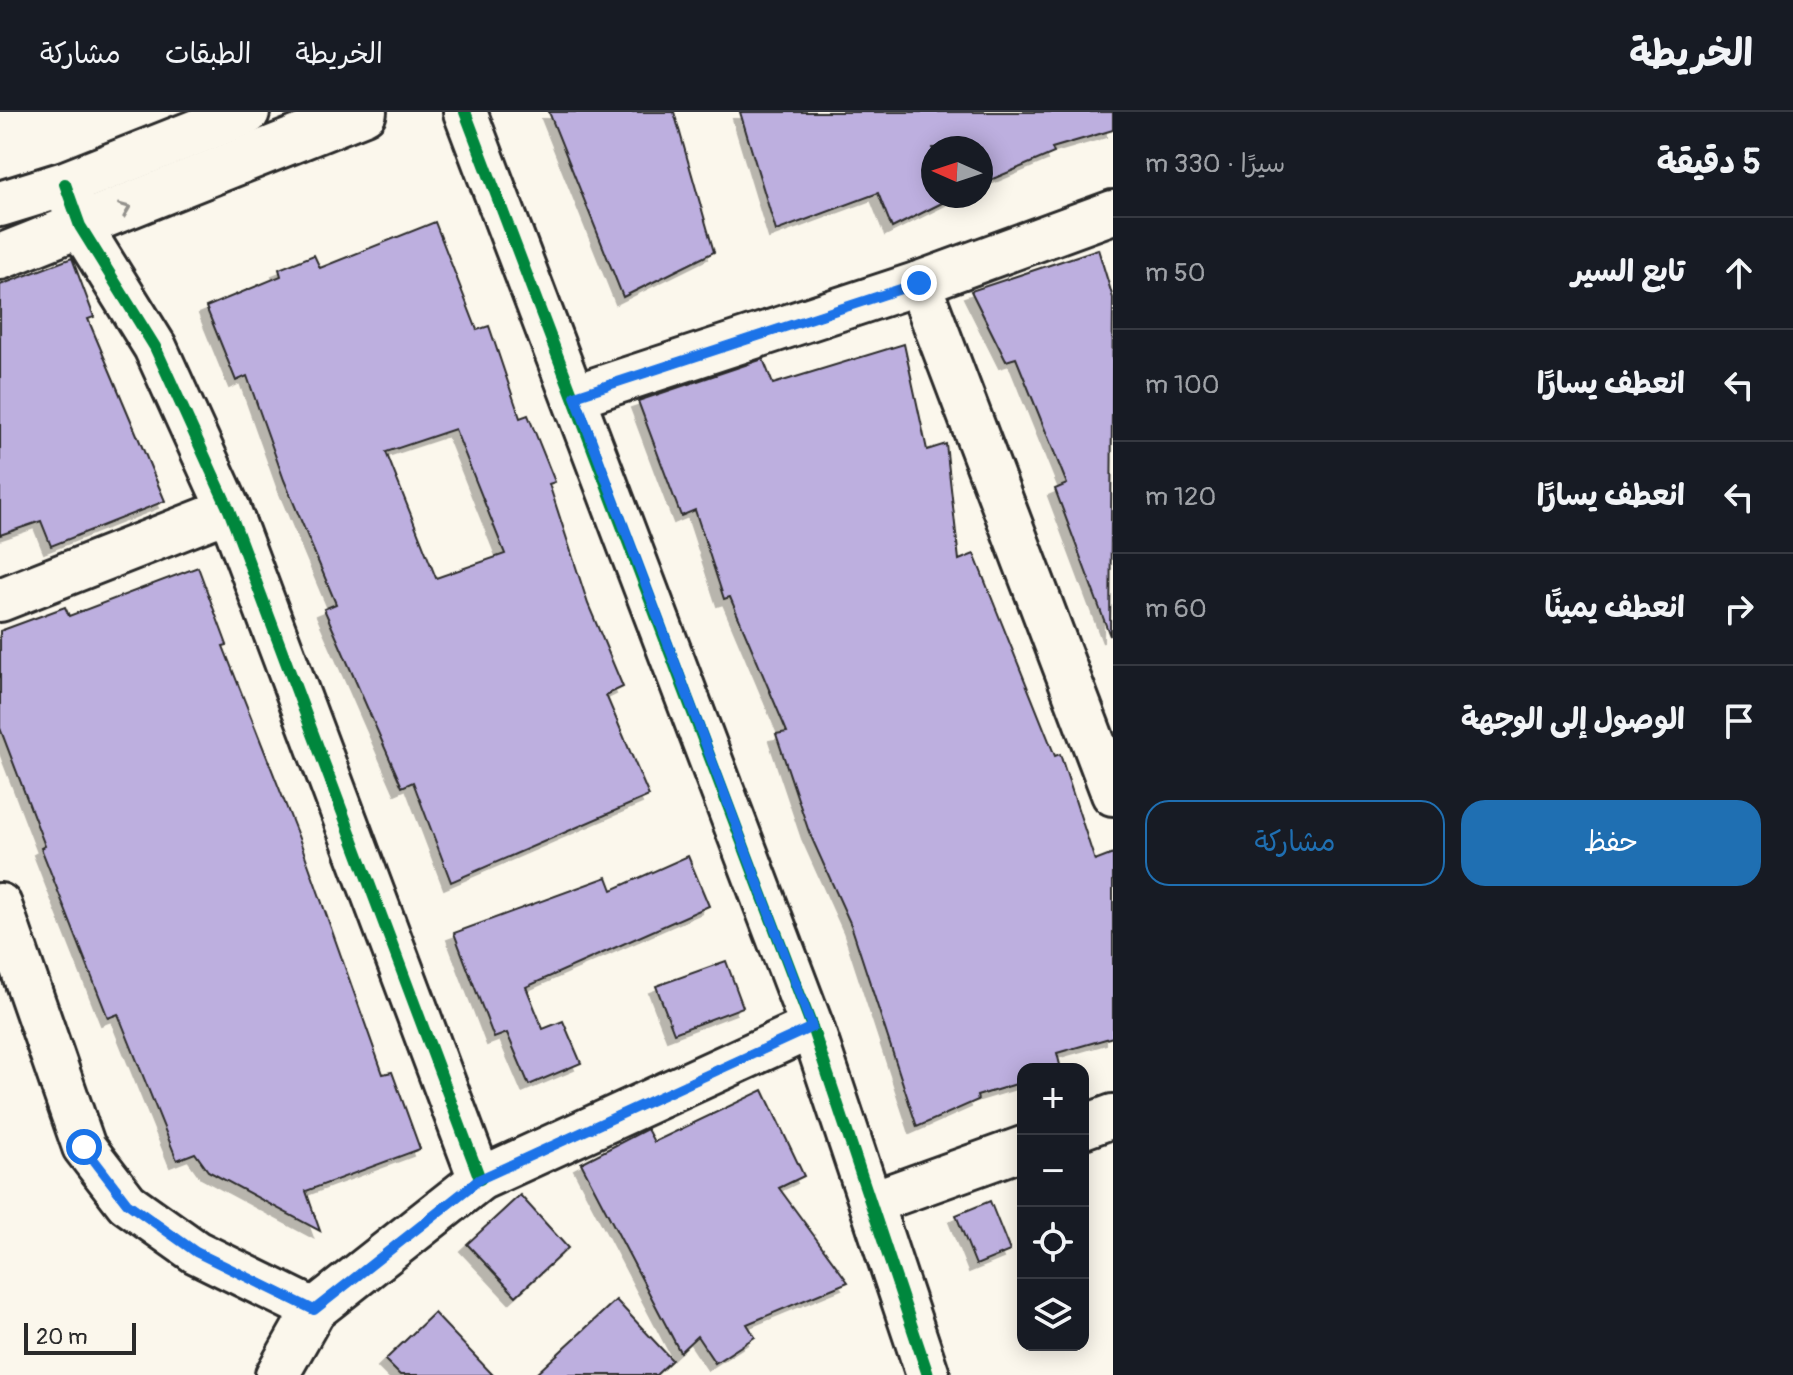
<!DOCTYPE html>
<html lang="ar">
<head>
<meta charset="utf-8">
<style>
	body { margin:0; font-family:Pangolin,"Playpen Sans Arabic",sans-serif; background:#20242c; color:#f1f3f6; direction:rtl }
	.controls { position:absolute; right:24px; bottom:24px; display:grid; overflow:hidden; border-radius:16px; box-shadow:0 4px 20px #0003 }
	.controls button { width:72px; height:72px; display:grid; place-items:center; padding:0; border:0; border-bottom:2px solid #363941; background:#171b24; color:#f1f3f6; font:40px sans-serif }
	.compass { position:absolute; left:921px; top:24px; width:72px; height:72px; border-radius:50%; background:#171b24; box-shadow:0 4px 20px #0003; rotate:273deg }
	.scale { position:absolute; left:24px; bottom:20px; width:112px; box-sizing:border-box; padding-left:8px; border:4px solid #2b2b2b; border-top:0; font-size:22px; line-height:28px; white-space:nowrap; color:#2b2b2b; -webkit-text-stroke:6px #fbf7ec; paint-order:stroke }
	.stop { position:absolute; width:24px; height:24px; margin:-18px; border:6px solid #1a73e8; border-radius:50%; background:#fff }
	.stop.end { background:#1a73e8; border-color:#fff; box-shadow:0 2px 8px #0008 }
	.list { margin:0; padding:0; list-style:none }
	h2 { display:flex; justify-content:space-between; align-items:center; height:104px; margin:0; padding:0 32px; font-size:34px }
	h2 small { font-size:26px; font-weight:400; color:#9ea1a6 }
	.list li { display:grid; grid-template-columns:52px 1fr auto; gap:24px; align-items:center; box-sizing:border-box; height:112px; padding:0 32px; border-top:2px solid #363941 }
	.list b { display:block; font-size:30px; white-space:nowrap }
	.list em { font-size:26px; font-style:normal; color:#9ea1a6 }
	.actions { display:flex; gap:16px; padding:24px 32px }
	.actions a { flex:1; padding:18px 0; border:2px solid #1f6fb2; border-radius:24px; text-align:center; font-size:28px; color:#1f6fb2 }
	.actions .main { background:#1f6fb2; color:#fff }
	.icon { flex:none; width:44px; height:44px; fill:none; stroke:currentColor; stroke-width:2; stroke-linecap:round; stroke-linejoin:round }
	.map { position:relative; flex:none; width:1113px; height:1263px; overflow:hidden; direction:ltr }
	header { display:flex; align-items:center; gap:48px; box-sizing:border-box; height:112px; padding:0 40px; background:#171b24; border-bottom:2px solid #363941 }
	header strong { font-size:38px }
	nav { display:flex; gap:44px; margin-inline-start:auto; font-size:28px }
	main { display:flex }
	aside { flex:1; background:#171b24 }
	.map>svg:first-child { display:block }
	.building { fill:#bdafdf; stroke:#2b2b2b; stroke-width:2; fill-rule:evenodd; filter:url(#shadow) }
	.lines { fill:none; stroke-linecap:round; stroke-linejoin:round }
	.street-casing { stroke:#2b2b2b; stroke-width:48 }
	.secondary-casing { stroke:#2b2b2b; stroke-width:50 }
	.street { stroke:#fbf7ec; stroke-width:42 }
	.secondary { stroke:#fbf7ec; stroke-width:44 }
	.cycleway-casing { stroke:#fbf7ec; stroke-width:17 }
	.cycleway { stroke:#00873e; stroke-width:12 }
	.oneway { stroke:#93918c }
	.route { stroke:#1a73e8; stroke-width:10 }
</style>
</head>
<body>
<header>
<strong>الخريطة</strong>
<nav><a>الخريطة</a><a>الطبقات</a><a>مشاركة</a></nav>
</header>
<main>
<aside>
<h2>5 دقيقة<small>سيرًا · 330 m</small></h2>
<ul class="list">
<li><svg class="icon" aria-label="ahead" viewBox="0 0 24 24"><path d="M12 20V5M6 11l6-6 6 6"/></svg><div><b>تابع السير</b></div><em>50 m</em></li>
<li><svg class="icon" aria-label="left" viewBox="0 0 24 24"><path d="M17 20v-9H6M10 6l-5 5 5 5"/></svg><div><b>انعطف يسارًا</b></div><em>100 m</em></li>
<li><svg class="icon" aria-label="left" viewBox="0 0 24 24"><path d="M17 20v-9H6M10 6l-5 5 5 5"/></svg><div><b>انعطف يسارًا</b></div><em>120 m</em></li>
<li><svg class="icon" aria-label="right" viewBox="0 0 24 24"><path d="M7 20v-9h11M14 6l5 5-5 5"/></svg><div><b>انعطف يمينًا</b></div><em>60 m</em></li>
<li><svg class="icon" aria-label="arrive" viewBox="0 0 24 24"><path d="M6 21V4h12l-3 4 3 4H6"/></svg><div><b>الوصول إلى الوجهة</b></div></li>
</ul>
<div class="actions"><a class="main">حفظ</a><a>مشاركة</a></div>
</aside>
<div class="map">
<svg width="1113" height="1263" viewBox="0 0 1113 1263">
	<defs>
		<filter id="shadow"><feDropShadow dx="-7" dy="7" stdDeviation="0" flood-color="#0004"/></filter>
	</defs>
	<rect width="100%" height="100%" fill="#fbf7ec"/>
	<filter id="ink" filterUnits="userSpaceOnUse"><feTurbulence type="fractalNoise" baseFrequency=".0125" numOctaves="2"/><feDisplacementMap in="SourceGraphic" scale="16" xChannelSelector="R" yChannelSelector="G"/><feConvolveMatrix kernelMatrix="1 2 1 2 8 2 1 2 1" color-interpolation-filters="sRGB"/></filter>
	<g filter="url(#ink)">
		<!-- building -->
		<g class="building">
			<polygon points="549,0 674,0 714,140 623,185"/>
			<polygon points="740,0 1113,0 1113,18 1052,36 1054,41 981,72 981,36 933,36 933,84 956,84 892,116 878,81 776,119"/>
			<path d="M 435,110 L 477,218 L 489,214 L 520,306 L 528,303 L 555,370 L 549,372 L 588,492 L 623,575 L 606,583 L 649,684 L 451,770 L 413,670 L 402,675 L 324,497 L 336,492 L 284,368 L 247,264 L 236,269 L 206,195 L 281,164 L 279,157 L 314,143 L 320,156 ZM 455,317 L 505,442 L 436,466 L 386,340 Z"/>
			<polygon points="1098,137 1113,186 1110,524 1055,377 1067,372 1016,246 1006,249 971,179"/>
			<polygon points="72,146 94,205 88,207 165,389 51,434 41,409 0,423 0,173"/>
			<polygon points="904,232 927,338 946,332 959,448 974,442 1055,644 1060,642 1095,749 1113,742 1113,925 1057,941 1061,957 1023,957 1023,970 977,984 978,988 917,1015 851,813 809,720 776,622 787,620 730,485 724,487 695,398 681,404 638,289 763,247 773,272"/>
			<polygon points="198,455 227,533 223,534 300,729 383,962 392,960 420,1037 306,1079 320,1119 208,1059 195,1041 177,1048 118,902 108,906 41,736 45,734 0,616 0,519 65,495 69,504"/>
			<polygon points="688,744 709,794 526,875 543,917 563,909 581,951 529,973 507,921 494,926 454,821 607,765 612,778"/>
			<polygon points="726,849 743,895 674,921 656,874"/>
			<polygon points="763,978 804,1064 779,1076 848,1170 747,1212 755,1225 715,1251 697,1224 680,1240 581,1051 647,1017 654,1030"/>
			<polygon points="520,1083 568,1136 516,1184 467,1132"/>
			<polygon points="990,1089 1010,1139 976,1153 956,1103"/>
			<polygon points="616,1188 672,1248 656,1263 535,1263"/>
			<polygon points="434,1201 493,1263 400,1263 385,1248"/>
		</g>
		<g class="lines">
			<!-- street casing -->
			<g class="street-casing">
				<g id="street">
					<polyline points="465,0 812,915 928,1263"/>
					<polyline points="68,81 80,114 155,235 229,398 480,1067"/>
					<polyline points="919,171 1113,682"/>
					<polyline points="575,284 919,171 1113,100"/>
					<polyline points="0,488 229,398"/>
					<polyline points="0,793 84,1035 127,1091 196,1140 314,1198"/>
					<polyline points="1083,1015 1113,1004"/>
					<polyline points="873,1090 1023,1036"/>
					<polyline points="277,1263 314,1198 480,1067 812,915"/>
				</g>
			</g>
			<!-- secondary casing -->
			<g class="secondary-casing">
				<g id="secondary">
					<polyline points="0,92 65,72 247,0"/>
					<polyline points="0,145 364,0"/>
				</g>
			</g>
			<!-- street -->
			<use href="#street" class="street"/>
			<!-- secondary -->
			<use href="#secondary" class="secondary"/>
			<!-- cycleway casing -->
			<g class="cycleway-casing">
				<g id="cycleway">
					<polyline points="465,0 812,915 928,1263"/>
					<polyline points="65,72 80,114 155,235 229,398 480,1067"/>
				</g>
			</g>
			<!-- cycleway -->
			<use href="#cycleway" class="cycleway"/>
		</g>
		<!-- one-way arrows -->
		<defs><path id="oneway-chevron" d="M-2-3.5L2.5 0L-2 3.5" fill="none" stroke-width="1.6" stroke-linecap="round" stroke-linejoin="round" transform="scale(2)"/></defs>
		<use class="oneway" href="#oneway-chevron" transform="translate(125 97) rotate(-22)"/>
	</g>
	<g class="lines" filter="url(#ink)">
		<!-- route -->
		<polyline class="route" points="84,1035 127,1091 196,1140 314,1198 480,1067 812,915 575,284 919,171"/>
	</g>
</svg>
<div class="controls">
<button>+</button>
<button>−</button>
<button><svg class="icon" aria-label="locate" viewBox="0 0 24 24"><circle cx="12" cy="12" r="6"/><path d="M12 2v4M12 18v4M2 12h4M18 12h4"/></svg></button>
<button><svg class="icon" aria-label="layers" viewBox="0 0 24 24"><path d="M12 4l9 5-9 5-9-5zM3 14l9 5 9-5"/></svg></button>
</div>
<svg class="compass" viewBox="-18 -18 36 36"><path d="M0-13l5 13h-10z" fill="#e53935"/><path d="M0 13l5-13h-10z" fill="#9ea1a6"/></svg>
<div class="scale">20 m</div>
<div class="stop" style="left:84px;top:1035px"></div>
<div class="stop end" style="left:919px;top:171px"></div>
</div>
</main>
</body>
</html>
